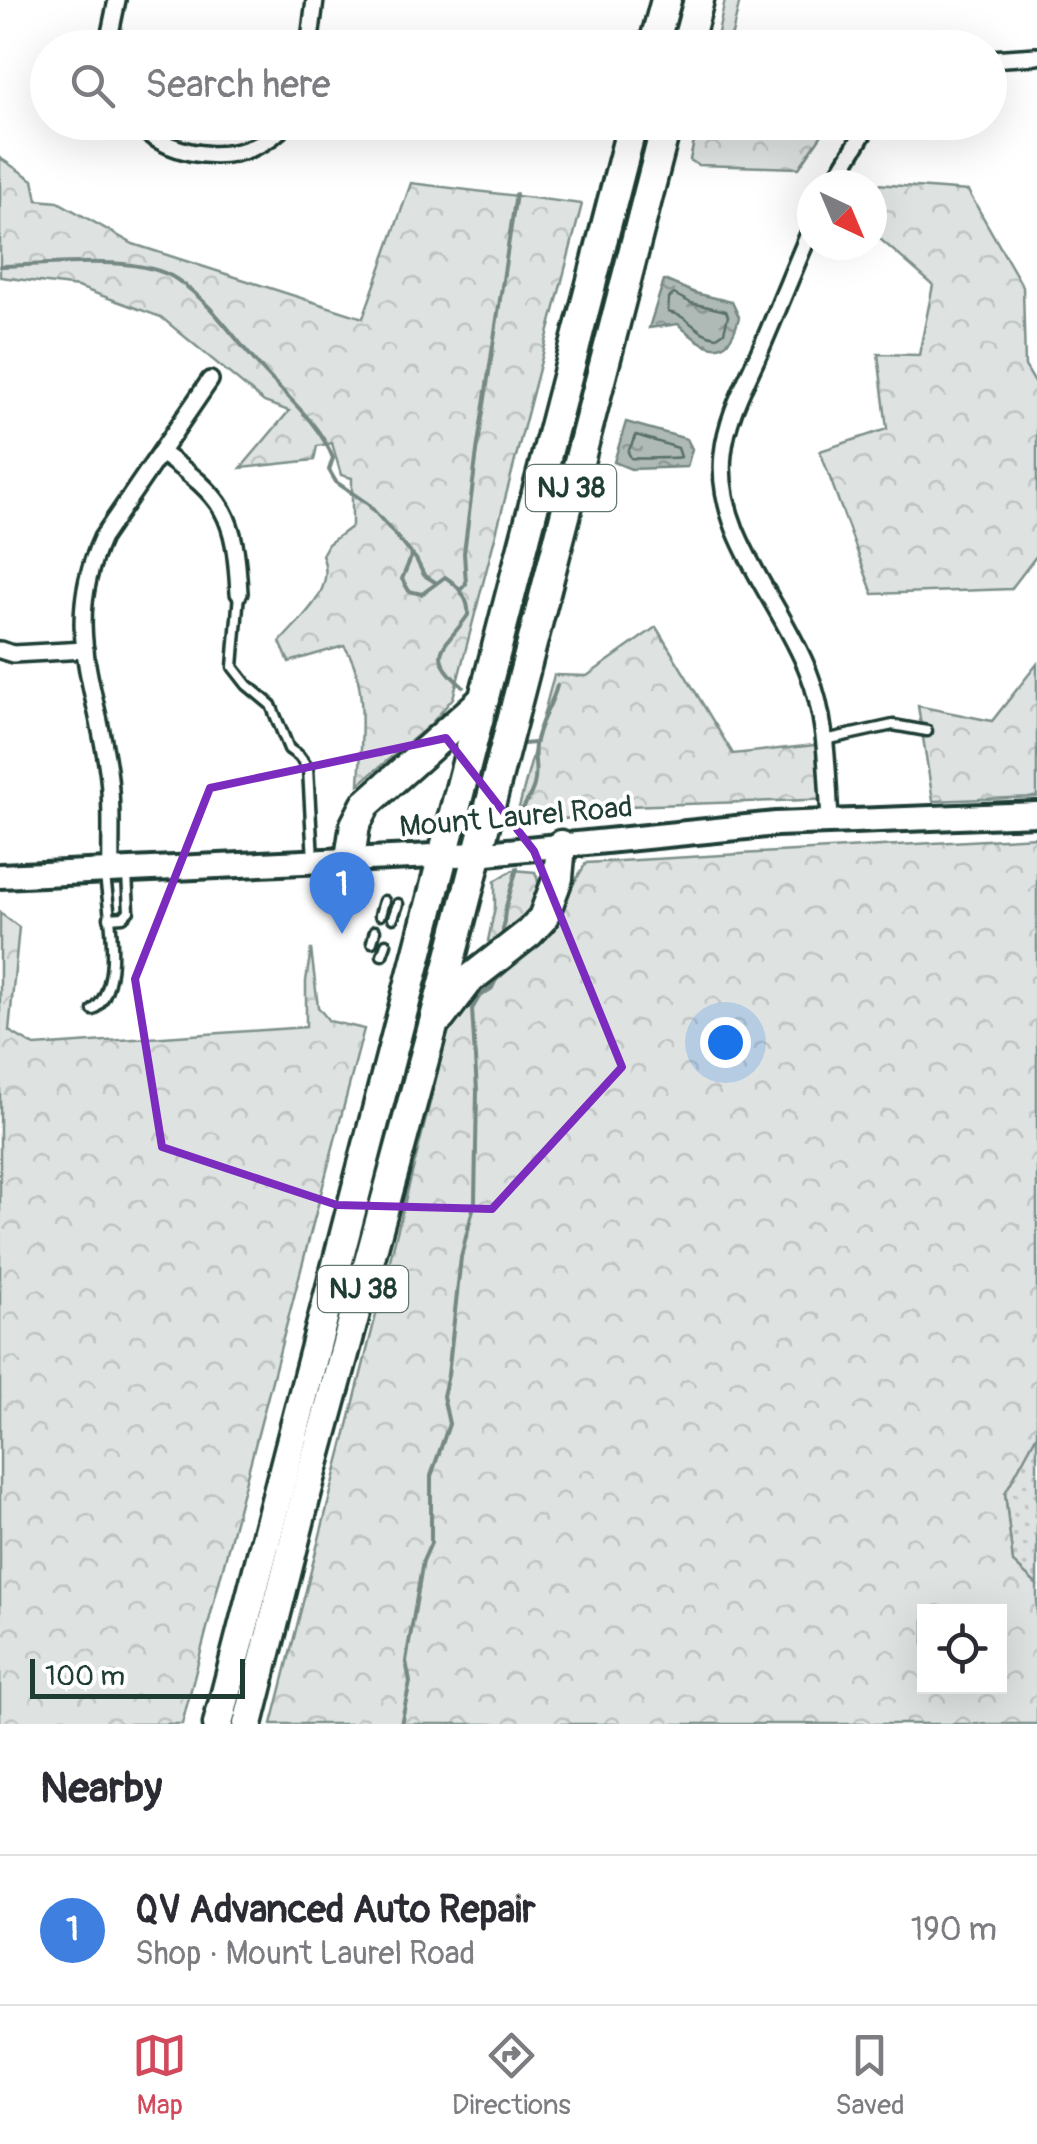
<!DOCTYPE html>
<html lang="en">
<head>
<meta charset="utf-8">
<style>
	body { margin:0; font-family:Pangolin,sans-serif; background:#f7f7f7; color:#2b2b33 }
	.controls { position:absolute; right:30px; bottom:30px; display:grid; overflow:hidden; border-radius:0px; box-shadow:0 10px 40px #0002 }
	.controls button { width:90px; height:90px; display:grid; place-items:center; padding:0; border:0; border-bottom:2px solid #e1e1e2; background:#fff; color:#2b2b33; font:50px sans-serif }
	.compass { position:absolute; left:797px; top:170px; width:90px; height:90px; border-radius:50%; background:#fff; box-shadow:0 10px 40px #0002; rotate:136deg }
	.scale { position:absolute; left:30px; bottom:25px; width:215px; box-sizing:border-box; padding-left:10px; border:5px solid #1f3d34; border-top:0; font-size:28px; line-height:35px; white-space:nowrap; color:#1f3d34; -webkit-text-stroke:8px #fff; paint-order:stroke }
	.you { position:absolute; left:725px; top:1042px; width:35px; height:35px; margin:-25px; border:8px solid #fff; border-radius:50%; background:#1a73e8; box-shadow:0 0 0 15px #1a73e833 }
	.badge { display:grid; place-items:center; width:65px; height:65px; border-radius:50%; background:#d1495b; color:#fff; font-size:32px; font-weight:700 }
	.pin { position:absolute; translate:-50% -82px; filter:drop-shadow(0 2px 5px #0008) }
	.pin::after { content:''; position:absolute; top:52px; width:35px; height:30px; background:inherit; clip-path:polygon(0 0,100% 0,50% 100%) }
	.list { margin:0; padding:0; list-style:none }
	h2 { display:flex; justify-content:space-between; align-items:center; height:130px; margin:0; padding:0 40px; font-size:42px }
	h2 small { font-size:32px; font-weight:400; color:#7c7c81 }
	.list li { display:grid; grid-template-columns:65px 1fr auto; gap:30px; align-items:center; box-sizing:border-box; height:150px; padding:0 40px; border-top:2px solid #e1e1e2 }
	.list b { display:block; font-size:38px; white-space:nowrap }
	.list p { margin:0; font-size:32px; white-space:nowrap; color:#7c7c81 }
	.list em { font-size:32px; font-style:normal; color:#7c7c81 }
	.icon { flex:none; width:55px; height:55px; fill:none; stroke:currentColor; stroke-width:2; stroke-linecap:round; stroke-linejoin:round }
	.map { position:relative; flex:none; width:1037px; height:1724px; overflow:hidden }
	.search { position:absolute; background:#fff; box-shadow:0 10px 40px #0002; left:30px; right:30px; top:30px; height:110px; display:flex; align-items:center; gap:25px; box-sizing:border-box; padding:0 35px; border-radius:55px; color:#7c7c81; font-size:38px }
	.sheet { height:280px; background:#fff }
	nav { display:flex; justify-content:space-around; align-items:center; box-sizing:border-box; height:140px; border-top:2px solid #e1e1e2; background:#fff; font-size:28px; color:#7c7c81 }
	nav a { display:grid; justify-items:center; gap:5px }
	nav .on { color:#d1495b }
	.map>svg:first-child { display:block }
	.green { fill:url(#green-dots); stroke:#7e908b; stroke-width:2.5 }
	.forest { fill:url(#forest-crowns); stroke:#7e908b; stroke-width:2.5; fill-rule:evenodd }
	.water { fill:url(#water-ripples); stroke:#758883; stroke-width:2.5 }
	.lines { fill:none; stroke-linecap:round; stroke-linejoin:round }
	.shore { stroke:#596f68; stroke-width:2.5 }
	.stream { stroke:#758883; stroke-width:4 }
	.service-casing { stroke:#1f3d34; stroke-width:15 }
	.minor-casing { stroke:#1f3d34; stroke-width:22 }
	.secondary-casing { stroke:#1f3d34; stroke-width:30 }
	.trunk-casing { stroke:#1f3d34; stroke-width:35 }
	.service { stroke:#fff; stroke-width:8 }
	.minor { stroke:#fff; stroke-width:15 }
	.secondary { stroke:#fff; stroke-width:22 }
	.trunk { stroke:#fff; stroke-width:28 }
	.marked { fill:none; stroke:#7b2cbf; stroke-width:8; stroke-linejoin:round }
	.labels { text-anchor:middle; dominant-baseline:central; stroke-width:8; stroke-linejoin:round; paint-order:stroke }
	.shield { fill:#fff; stroke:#627771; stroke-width:2.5 }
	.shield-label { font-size:28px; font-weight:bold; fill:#1f3d34 }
	.street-label { font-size:30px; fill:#1f3d34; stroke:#fff }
</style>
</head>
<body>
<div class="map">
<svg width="1037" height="1724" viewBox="0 0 1037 1724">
	<defs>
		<pattern id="green-dots" width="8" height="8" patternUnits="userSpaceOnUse" patternTransform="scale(2.5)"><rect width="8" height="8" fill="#dee3e2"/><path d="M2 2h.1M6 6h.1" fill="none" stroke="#bec4c2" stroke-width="1.8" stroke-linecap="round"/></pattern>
		<pattern id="forest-crowns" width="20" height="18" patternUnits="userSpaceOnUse" patternTransform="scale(2.5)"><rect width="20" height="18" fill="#dee3e2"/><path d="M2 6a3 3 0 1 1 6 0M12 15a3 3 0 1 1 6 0" fill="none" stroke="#bec4c2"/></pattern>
		<pattern id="water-ripples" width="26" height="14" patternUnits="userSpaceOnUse" patternTransform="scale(2.5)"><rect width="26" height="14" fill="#afbab7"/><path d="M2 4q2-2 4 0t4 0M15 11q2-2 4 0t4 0" fill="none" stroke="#8e9896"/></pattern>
	</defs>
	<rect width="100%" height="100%" fill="#fff"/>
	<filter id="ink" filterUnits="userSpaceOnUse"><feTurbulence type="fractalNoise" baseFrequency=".01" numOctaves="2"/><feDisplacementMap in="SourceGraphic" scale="20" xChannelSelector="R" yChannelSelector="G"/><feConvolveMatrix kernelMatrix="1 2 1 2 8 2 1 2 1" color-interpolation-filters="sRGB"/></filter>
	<g filter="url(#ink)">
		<!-- green -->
		<polygon class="green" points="1037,1434 1037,1585 1013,1563 1005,1493"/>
		<!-- forest -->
		<g class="forest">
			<polygon points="725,0 740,0 729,47 715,47"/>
			<polygon points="698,123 698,122 830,123 799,168 698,165 690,160"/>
			<path d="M 0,158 L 33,180 L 37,200 L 58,202 L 133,244 L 363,318 L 411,183 L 582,204 L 453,698 L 430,725 L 359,784 C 361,743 369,679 344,646 L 289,662 L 280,642 C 302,616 337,590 322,555 L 328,544 L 352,526 L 352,478 L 341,475 L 332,443 L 317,446 L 314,460 L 241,468 L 289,411 L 264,402 L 161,317 L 78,287 L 0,277 Z"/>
			<polygon points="876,184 968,191 1023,287 1025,366 1037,386 1037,555 1011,589 873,594 820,451 887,429 878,354 919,355 933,285 872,232"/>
			<polygon points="656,627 733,754 834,743 838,799 595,807 572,818 520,824 517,815 554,675 587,676"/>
			<polygon points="1037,664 1037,797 933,801 918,706 992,721"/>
			<path d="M 1037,837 L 1037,1434 L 1005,1493 L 1013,1563 L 1037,1585 L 1037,1724 L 272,1724 L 449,1028 L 462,1012 L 538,943 L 586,863 ZM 924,1612 L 1000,1612 L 1000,1686 L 924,1686 Z"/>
			<path d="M 513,870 L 535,872 C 550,905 516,927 493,943 L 488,941 L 495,907 L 495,881 Z"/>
			<polygon points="0,913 19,927 9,1031 35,1046 306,1027 306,981 311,949 318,1007 329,1021 364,1029 182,1724 0,1724"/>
		</g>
		<!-- water -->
		<g class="water">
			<path d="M 664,280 L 695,293 L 732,302 L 739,317 C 728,363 704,349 678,324 L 649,328 Z"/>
			<polygon points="626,422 687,439 692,449 687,467 631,469 614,462"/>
		</g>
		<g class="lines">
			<!-- shore -->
			<g class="shore">
				<path d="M 674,294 L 691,303 L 726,311 L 728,316 L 724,332 L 717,337 C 696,335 689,315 668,312 L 669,298 Z"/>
				<path d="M 636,435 L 678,448 L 681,457 C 677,458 637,459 631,458 L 628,452 Z"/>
			</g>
			<!-- stream -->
			<g class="stream">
				<path d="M 0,266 C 47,266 136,253 176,279 C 210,301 234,338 261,368 C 286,396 319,423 333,458 L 329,470 L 336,482 L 368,504 L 416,559 L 424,575 L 435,582"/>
				<path d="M 412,555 L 402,579 L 409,591 L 422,594 L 445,577 C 458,585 470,600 468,615 C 446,648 423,652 463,687"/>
				<polyline points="460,590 466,584 464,553 477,451 516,194"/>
				<polyline points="523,744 535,743"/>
				<path d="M 516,829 C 517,812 530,801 534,785 C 538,771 533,759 535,745 C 538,723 551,708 557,686"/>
				<polyline points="502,941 505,910 517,868"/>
				<polyline points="401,1724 410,1682 406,1661 423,1561 431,1543 431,1476 449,1424 443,1396 448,1375 461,1257 475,1201 477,1091 472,1009 479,997 492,988 500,971"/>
			</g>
			<!-- service casing -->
			<g class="service-casing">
				<g id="service">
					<polyline points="239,593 233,667 247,685 271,705 289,749 299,756 308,768 313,860"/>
					<polyline points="825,740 893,725 927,731"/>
					<polyline points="380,915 384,901"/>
					<polyline points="109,918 123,917 129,911 127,874"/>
					<polyline points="393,918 398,904"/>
					<polyline points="372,942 375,931"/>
					<polyline points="382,955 386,944"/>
					<path d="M 93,1010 C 125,986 108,910 105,875"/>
				</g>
			</g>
			<!-- minor casing -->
			<g class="minor-casing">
				<g id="minor">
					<polyline points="107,48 117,0"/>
					<polyline points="309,48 315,0"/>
					<polyline points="990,59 1037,56"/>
					<path d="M 134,122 C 174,162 249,169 287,122"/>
					<polyline points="832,185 870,122"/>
					<path d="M 812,227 C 795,266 779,307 762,346 C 747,381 727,415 723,454 C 714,532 781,601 808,671 C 827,718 827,770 830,821"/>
					<path d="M 161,453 C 225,498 235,514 239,593"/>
					<polyline points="0,650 13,654 85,650"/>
					<path d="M 111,870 C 110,837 113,803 108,770 C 96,684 62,626 102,538 L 210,380"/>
				</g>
			</g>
			<!-- secondary casing -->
			<g class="secondary-casing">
				<polyline id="secondary" points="0,876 477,854 776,824 1037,814"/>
			</g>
			<!-- trunk casing -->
			<g class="trunk-casing">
				<g id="trunk">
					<polyline points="653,48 666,0"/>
					<polyline points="686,48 699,0"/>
					<polyline points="350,858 355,825 366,804 484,699"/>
					<polyline points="441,1017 470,979 529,933 543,918 558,878 561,845"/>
					<polyline points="218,1724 633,122"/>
					<polyline points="248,1724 310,1479 432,1030 667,122"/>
				</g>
			</g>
			<!-- service -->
			<use href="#service" class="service"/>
			<!-- minor -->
			<use href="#minor" class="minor"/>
			<!-- secondary -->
			<use href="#secondary" class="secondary"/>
			<!-- trunk -->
			<use href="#trunk" class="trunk"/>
		</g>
	</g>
	<!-- marked area -->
	<path class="marked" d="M 446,738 L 534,851 L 622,1067 L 492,1209 L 337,1205 L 162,1147 L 135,979 L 210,788 Z"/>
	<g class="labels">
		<!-- shield labels -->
		<g class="shield">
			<rect x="526" y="465" width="90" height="46" rx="8"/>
			<rect x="318" y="1266" width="90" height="46" rx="8"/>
		</g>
		<g class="shield-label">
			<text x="571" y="488">NJ 38</text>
			<text x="363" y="1289">NJ 38</text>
		</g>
		<!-- street labels -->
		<g class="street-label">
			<text transform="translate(516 817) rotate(-5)">Mount Laurel Road</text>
		</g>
	</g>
</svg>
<div class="controls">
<button><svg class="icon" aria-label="locate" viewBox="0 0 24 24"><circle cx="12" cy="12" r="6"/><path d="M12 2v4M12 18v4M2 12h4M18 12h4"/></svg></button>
</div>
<svg class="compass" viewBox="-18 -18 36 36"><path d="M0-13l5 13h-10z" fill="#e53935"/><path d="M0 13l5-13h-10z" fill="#7c7c81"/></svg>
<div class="scale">100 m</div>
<div class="you"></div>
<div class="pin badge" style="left:342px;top:934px;background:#3f7fe0">1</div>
<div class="search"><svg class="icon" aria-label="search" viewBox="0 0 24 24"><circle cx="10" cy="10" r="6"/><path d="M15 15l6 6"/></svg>Search here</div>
</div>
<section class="sheet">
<h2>Nearby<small></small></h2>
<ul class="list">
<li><span class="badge" style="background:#3f7fe0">1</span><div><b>QV Advanced Auto Repair</b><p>Shop · Mount Laurel Road</p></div><em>190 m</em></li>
</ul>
</section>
<nav>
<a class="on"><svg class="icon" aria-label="map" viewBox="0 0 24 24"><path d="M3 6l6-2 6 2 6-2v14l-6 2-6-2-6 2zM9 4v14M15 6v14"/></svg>Map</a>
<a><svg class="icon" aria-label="directions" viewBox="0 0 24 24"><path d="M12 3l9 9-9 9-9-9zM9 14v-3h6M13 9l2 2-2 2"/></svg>Directions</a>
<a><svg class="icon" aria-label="saved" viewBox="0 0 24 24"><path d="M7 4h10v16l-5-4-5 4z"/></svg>Saved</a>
</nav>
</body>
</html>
